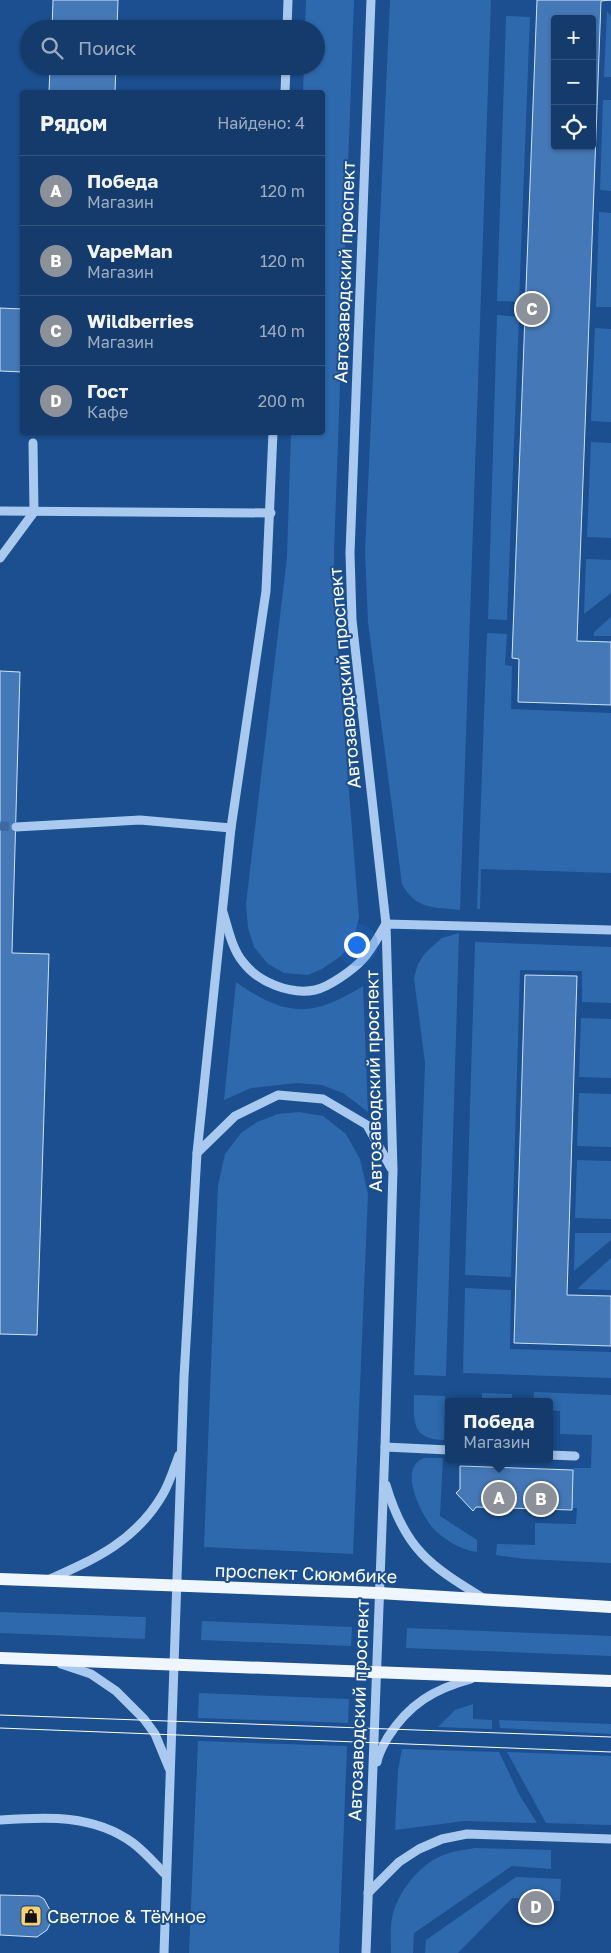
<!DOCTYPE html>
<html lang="ru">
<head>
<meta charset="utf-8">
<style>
	body { margin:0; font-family:"Golos Text",sans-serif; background:#214673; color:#f1f3f6 }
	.controls { position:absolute; right:15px; top:15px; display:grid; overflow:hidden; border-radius:5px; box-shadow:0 1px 4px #0004 }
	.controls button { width:45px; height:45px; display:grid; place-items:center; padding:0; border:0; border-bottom:1px solid #33557e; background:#143b6b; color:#f1f3f6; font:25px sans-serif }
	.you { position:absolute; left:356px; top:944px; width:18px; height:18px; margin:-12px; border:4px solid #fff; border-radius:50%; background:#1a73e8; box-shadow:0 0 0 8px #1a73e833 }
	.badge { display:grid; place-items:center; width:32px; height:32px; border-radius:50%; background:#8c9099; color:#fff; font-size:16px; font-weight:700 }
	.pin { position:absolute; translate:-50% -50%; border:2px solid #fff; box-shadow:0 1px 5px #0006 }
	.popup { position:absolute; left:445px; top:1398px; width:108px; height:65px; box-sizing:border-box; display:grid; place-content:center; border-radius:5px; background:#143b6b; filter:drop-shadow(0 1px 4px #0005); font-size:16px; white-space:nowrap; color:#9dadc1 }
	.popup b { font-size:19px; color:#f1f3f6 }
	.popup::after { content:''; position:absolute; left:50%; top:100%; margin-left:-10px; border:10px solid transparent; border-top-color:#143b6b }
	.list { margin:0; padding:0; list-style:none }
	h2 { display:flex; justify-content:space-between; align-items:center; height:65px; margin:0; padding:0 20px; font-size:21px }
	h2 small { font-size:16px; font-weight:400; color:#9dadc1 }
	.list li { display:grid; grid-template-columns:32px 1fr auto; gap:15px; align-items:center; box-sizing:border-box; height:70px; padding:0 20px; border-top:1px solid #33557e }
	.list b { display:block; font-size:19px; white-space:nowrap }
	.list p { margin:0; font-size:16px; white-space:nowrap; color:#9dadc1 }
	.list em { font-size:16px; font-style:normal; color:#9dadc1 }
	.icon { flex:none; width:28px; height:28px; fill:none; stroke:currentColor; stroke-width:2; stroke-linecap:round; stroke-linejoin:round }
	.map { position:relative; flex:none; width:611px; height:1953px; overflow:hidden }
	.search { position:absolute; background:#143b6b; box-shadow:0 1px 4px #0004; left:20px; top:20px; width:305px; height:55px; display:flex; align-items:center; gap:12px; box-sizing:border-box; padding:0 18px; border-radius:28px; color:#9dadc1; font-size:19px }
	.panel { position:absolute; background:#143b6b; box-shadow:0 1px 4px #0004; left:20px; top:90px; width:305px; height:345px; border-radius:5px }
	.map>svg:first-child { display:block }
	.green { fill:#2e69ad }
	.building { fill:#4478b7; stroke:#cfe3fa; fill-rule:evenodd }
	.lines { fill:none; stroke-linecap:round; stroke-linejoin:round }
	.minor-tunnel { stroke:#3d69a0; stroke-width:9; stroke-dasharray:9 4.5; stroke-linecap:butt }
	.minor { stroke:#a9c9ee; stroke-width:9 }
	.major { stroke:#f0f6ff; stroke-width:12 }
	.tram { stroke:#fff; stroke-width:1 }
	.labels { text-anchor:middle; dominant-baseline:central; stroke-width:4; stroke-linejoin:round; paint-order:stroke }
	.street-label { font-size:18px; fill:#fff; stroke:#1b4f8f }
	.poi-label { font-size:18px; fill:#fff; stroke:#1b4f8f; text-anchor:start }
</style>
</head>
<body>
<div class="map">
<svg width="611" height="1953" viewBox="0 0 611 1953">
	<rect width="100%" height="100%" fill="#1b4f8f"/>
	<!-- green -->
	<g class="green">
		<polygon points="306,0 354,0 334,552 335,617 359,917 354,939 341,956 322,969 308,975 284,973 268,964 254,947 248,928 246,904 287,557 291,433 322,432 322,92 303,92 304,66 316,66 316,29 305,29"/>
		<path d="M 390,0 L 491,0 L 460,910 C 434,907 416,910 402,884 L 368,622 L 365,552 Z"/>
		<polygon points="607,11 611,17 611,77 604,77"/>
		<polygon points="506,16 530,17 519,302 497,301"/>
		<polygon points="603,100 611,100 611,191 600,190"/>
		<polygon points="599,212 611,213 611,307 596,307"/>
		<polygon points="497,315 519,317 507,620 488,619"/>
		<polygon points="595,328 611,329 611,422 591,421"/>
		<polygon points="591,442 611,443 611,538 587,537"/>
		<polygon points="586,559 611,560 611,593 584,614"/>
		<polygon points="611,617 611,636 594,636 594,632"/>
		<polygon points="487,633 507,634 505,665 512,666 511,709 611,713 611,873 481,869 480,909 477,909"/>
		<polygon points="459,933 446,1376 414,1375 425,1063 414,978 418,964 425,953 442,938"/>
		<polygon points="475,942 611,947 611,1003 582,1002 582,971 520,970 511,1277 465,1275"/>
		<path d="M 236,982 C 285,1017 312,1018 363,986 L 368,1112 L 343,1093 L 322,1085 L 297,1083 L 251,1088 L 224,1100 Z"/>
		<polygon points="581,1018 611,1019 611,1078 579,1077"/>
		<polygon points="579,1093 611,1094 611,1147 577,1146"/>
		<polygon points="299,1112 323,1116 346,1134 360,1159 368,1194 353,1554 204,1547 218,1185 225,1154 241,1133 257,1122 278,1114"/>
		<polygon points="577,1160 611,1161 611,1219 575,1218"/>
		<polygon points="575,1233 611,1233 611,1240 574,1271"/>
		<polygon points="611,1258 611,1290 577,1289"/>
		<polygon points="465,1288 511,1290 510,1349 611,1352 611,1378 463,1373"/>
		<polygon points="534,1392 611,1395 611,1563 525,1559 496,1555 497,1544 535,1545 535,1523 576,1524 577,1508 572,1508 573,1468 591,1468 592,1435 560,1434 560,1411 549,1410 549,1402 533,1402"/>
		<polygon points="482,1393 512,1394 512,1402 482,1402"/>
		<path d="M 414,1395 L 445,1396 L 444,1440 C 411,1439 414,1422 414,1395 Z"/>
		<path d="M 424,1458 L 443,1458 L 440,1516 L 477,1540 L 477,1552 C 461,1550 444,1540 433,1528 C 421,1514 397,1468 424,1458 Z"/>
		<polygon points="0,1612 146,1617 145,1639 0,1633"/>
		<polygon points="202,1621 352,1627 351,1646 201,1640"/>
		<polygon points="407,1628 611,1636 611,1656 406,1648"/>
		<polygon points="199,1693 349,1699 348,1723 198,1718"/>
		<polygon points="473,1704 473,1719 492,1720 492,1729 438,1727 455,1710"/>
		<polygon points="499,1720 611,1724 611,1734 500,1728"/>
		<polygon points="198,1741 347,1746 339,1953 189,1953"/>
		<polygon points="402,1749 499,1752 520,1796 537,1823 464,1821 395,1830 398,1770"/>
		<polygon points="507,1752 611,1756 611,1825 546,1823"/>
		<path d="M 475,1848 L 551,1850 L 551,1869 L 512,1866 L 414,1933 L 413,1953 L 391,1953 C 391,1942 390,1929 392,1918 C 397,1893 418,1866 441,1856 C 452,1851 464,1850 475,1848 Z"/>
		<polygon points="516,1877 561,1879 560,1901 512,1898 458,1953 425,1953 426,1940"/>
	</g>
	<!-- building -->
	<g class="building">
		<polygon points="53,0 118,0 117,29 52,29"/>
		<path d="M 537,0 L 611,0 L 601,1 L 577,641 L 611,642 L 611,705 L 518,702 L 519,659 L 512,658 ZM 555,19 L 592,19 L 592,146 L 555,146 Z"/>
		<polygon points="50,66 116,66 115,92 49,92"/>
		<polygon points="0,308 22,309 22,372 0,371"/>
		<polygon points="0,671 20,672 12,953 49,954 37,1335 0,1334"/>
		<polygon points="525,975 577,976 567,1295 611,1296 611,1346 514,1343"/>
		<polygon points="460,1466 573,1470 572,1510 476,1507 473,1511 456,1493 460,1489"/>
		<polygon points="0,1895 39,1896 44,1899 50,1910 50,1924 47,1930 37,1937 0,1935"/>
		<polygon points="526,1900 545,1902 545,1915 526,1913"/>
	</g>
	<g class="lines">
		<!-- minor-tunnel -->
		<polyline class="minor-tunnel" points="0,826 16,827"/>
		<!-- minor -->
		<g class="minor">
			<polyline points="287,29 288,0"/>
			<polyline points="285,92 286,66"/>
			<polyline points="0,511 271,513"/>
			<polyline points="0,558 34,512 33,443"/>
			<polyline points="16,827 140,820 231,828"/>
			<path d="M 223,912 C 228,928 232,949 243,962 C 258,982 290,995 315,990 C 329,987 353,970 363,959 C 372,949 379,935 386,924 L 611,930"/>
			<polyline points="197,1153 235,1116 278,1095 323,1099 367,1125 391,1168"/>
			<polyline points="385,1447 449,1450"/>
			<polyline points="549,1455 575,1456"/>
			<path d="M 386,1485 C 405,1549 429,1565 483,1598"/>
			<path d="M 48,1580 C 95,1559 136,1541 163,1494 C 170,1482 174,1468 179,1455"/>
			<polyline points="61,1664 91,1674 116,1691 144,1719 155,1734 169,1768"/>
			<path d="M 377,1762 C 379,1752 383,1746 388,1737 C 409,1704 434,1689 471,1679"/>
			<path d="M 0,1820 C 47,1817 93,1814 133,1843 C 145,1852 156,1865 166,1875"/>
			<polyline points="368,1893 399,1862 419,1849 442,1839 467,1834 611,1839"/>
			<polyline points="164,1953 184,1377 197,1153 231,828 266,591 273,432"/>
			<polyline points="366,1953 385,1447 393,1170 386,924 352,620 350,553 371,0"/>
		</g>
		<!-- major -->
		<g class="major">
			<polyline points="0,1579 379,1593 611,1607"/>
			<polyline points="0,1658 611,1681"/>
		</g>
		<!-- tram -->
		<g class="tram">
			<polyline points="0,1715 611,1737"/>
			<polyline points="0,1728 611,1752"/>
		</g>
	</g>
	<!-- icons -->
	<defs>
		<g id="shop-square" transform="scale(1.125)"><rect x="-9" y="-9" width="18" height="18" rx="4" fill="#ffd166" stroke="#1b4f8f"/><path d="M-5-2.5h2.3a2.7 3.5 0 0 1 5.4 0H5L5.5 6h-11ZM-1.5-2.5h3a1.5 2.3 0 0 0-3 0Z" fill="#111"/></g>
	</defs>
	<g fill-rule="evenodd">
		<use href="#shop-square" x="31" y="1916"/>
	</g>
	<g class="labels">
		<!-- street labels -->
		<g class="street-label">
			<text transform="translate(344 272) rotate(-88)">Автозаводский проспект</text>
			<text transform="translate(344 678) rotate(-95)">Автозаводский проспект</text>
			<text transform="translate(373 1081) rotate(-91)">Автозаводский проспект</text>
			<text transform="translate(306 1573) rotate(2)">проспект Сююмбике</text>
			<text transform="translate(358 1710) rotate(-88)">Автозаводский проспект</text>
		</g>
		<!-- poi labels -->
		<g class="poi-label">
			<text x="47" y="1916">Светлое &amp; Тёмное</text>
		</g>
	</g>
</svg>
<div class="controls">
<button>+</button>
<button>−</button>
<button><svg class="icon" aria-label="locate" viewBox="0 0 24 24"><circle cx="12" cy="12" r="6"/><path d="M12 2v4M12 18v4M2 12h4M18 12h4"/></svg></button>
</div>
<div class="you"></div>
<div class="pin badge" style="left:499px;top:1498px">A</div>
<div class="popup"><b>Победа</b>Магазин</div>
<div class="pin badge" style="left:541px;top:1499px">B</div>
<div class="pin badge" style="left:532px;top:309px">C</div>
<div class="pin badge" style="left:536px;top:1907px">D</div>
<div class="search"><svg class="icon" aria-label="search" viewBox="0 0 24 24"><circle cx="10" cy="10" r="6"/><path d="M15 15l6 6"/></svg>Поиск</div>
<section class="panel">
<h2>Рядом<small>Найдено: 4</small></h2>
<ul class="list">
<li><span class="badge">A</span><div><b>Победа</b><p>Магазин</p></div><em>120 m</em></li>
<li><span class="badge">B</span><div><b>VapeMan</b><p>Магазин</p></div><em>120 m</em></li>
<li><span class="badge">C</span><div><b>Wildberries</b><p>Магазин</p></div><em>140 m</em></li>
<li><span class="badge">D</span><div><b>Гост</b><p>Кафе</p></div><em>200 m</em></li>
</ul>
</section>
</div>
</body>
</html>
